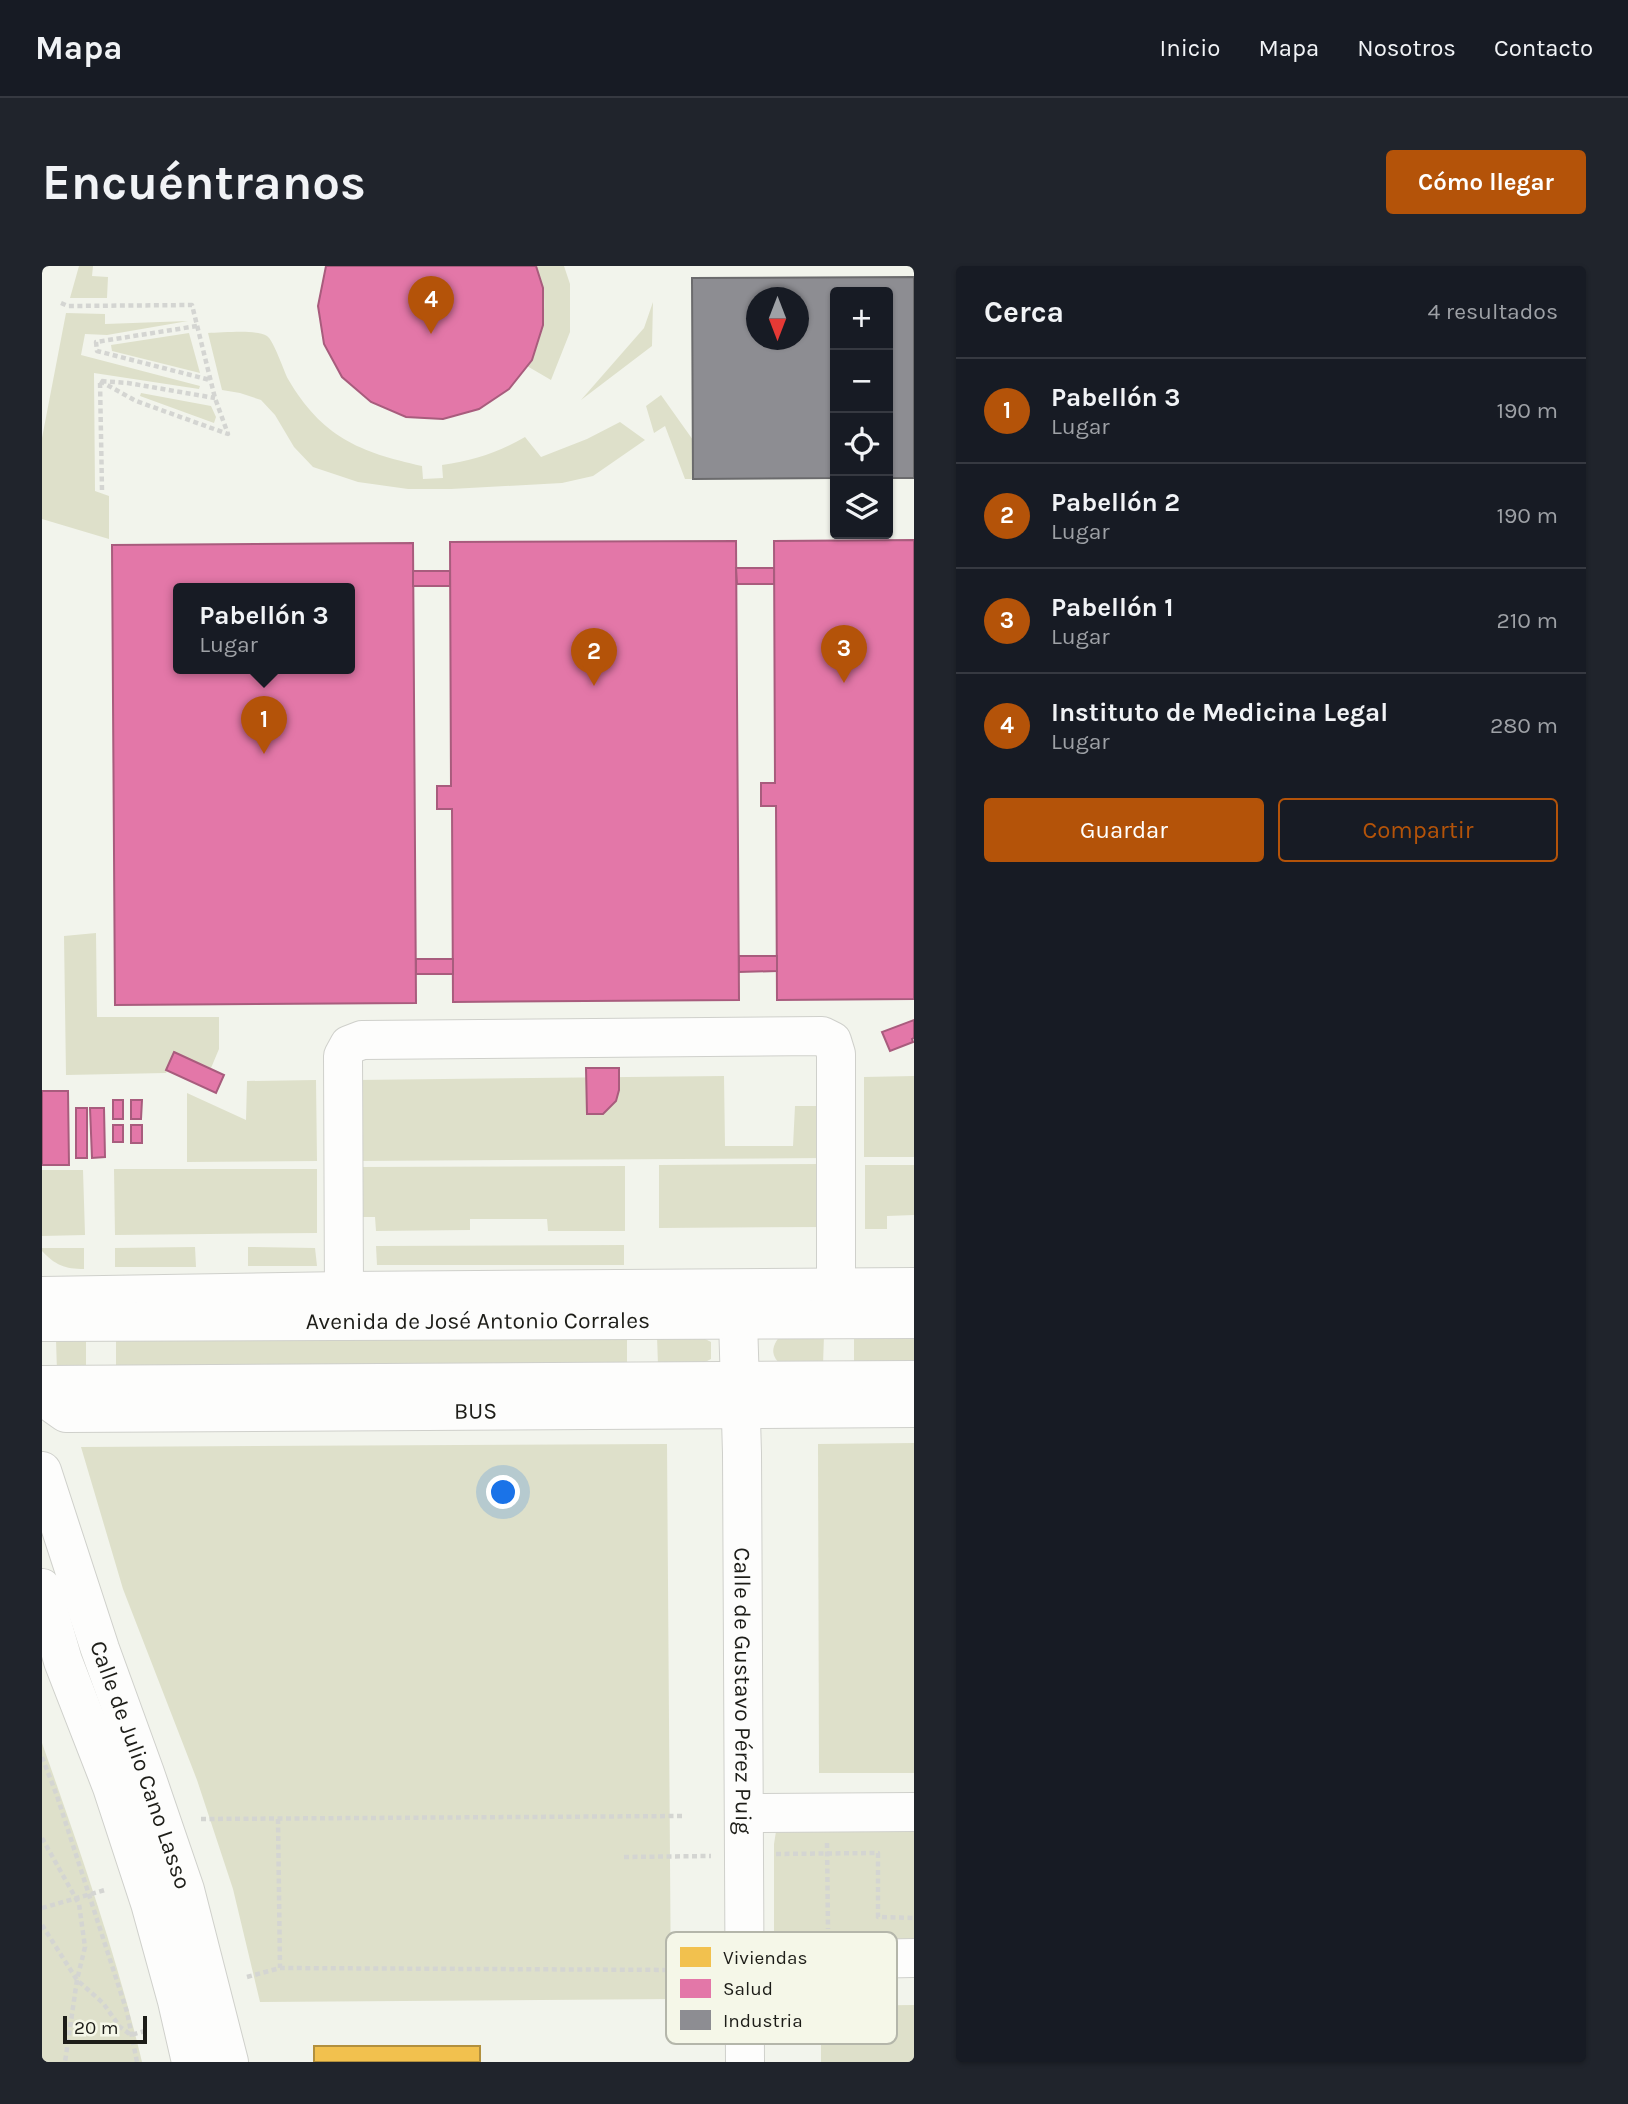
<!DOCTYPE html>
<html lang="es">
<head>
<meta charset="utf-8">
<style>
	body { margin:0; font-family:Karla,sans-serif; background:#20242c; color:#f1f3f6 }
	.controls { position:absolute; right:21px; top:21px; display:grid; overflow:hidden; border-radius:7px; box-shadow:0 2px 5px #0004 }
	.controls button { width:63px; height:63px; display:grid; place-items:center; padding:0; border:0; border-bottom:2px solid #363941; background:#171b24; color:#f1f3f6; font:35px sans-serif }
	.compass { position:absolute; left:704px; top:21px; width:63px; height:63px; border-radius:50%; background:#171b24; box-shadow:0 2px 5px #0004; rotate:180deg }
	.scale { position:absolute; left:21px; bottom:18px; width:84px; box-sizing:border-box; padding-left:7px; border:4px solid #1d1d18; border-top:0; font-size:19px; line-height:24px; white-space:nowrap; color:#1d1d18; -webkit-text-stroke:5px #f5f7e8; paint-order:stroke }
	.you { position:absolute; left:462px; top:1227px; width:24px; height:24px; margin:-18px; border:5px solid #fff; border-radius:50%; background:#1a73e8; box-shadow:0 0 0 10px #1a73e833 }
	.badge { display:grid; place-items:center; width:46px; height:46px; border-radius:50%; background:#b45309; color:#fff; font-size:23px; font-weight:700 }
	.pin { position:absolute; translate:-50% -58px; filter:drop-shadow(0 2px 4px #0008) }
	.pin::after { content:''; position:absolute; top:37px; width:24px; height:21px; background:inherit; clip-path:polygon(0 0,100% 0,50% 100%) }
	.popup { position:absolute; left:131px; top:317px; width:182px; height:91px; box-sizing:border-box; display:grid; place-content:center; border-radius:7px; background:#171b24; filter:drop-shadow(0 2px 5px #0005); font-size:23px; white-space:nowrap; color:#9ea1a6 }
	.popup b { font-size:26px; color:#f1f3f6 }
	.popup::after { content:''; position:absolute; left:50%; top:100%; margin-left:-14px; border:14px solid transparent; border-top-color:#171b24 }
	.list { margin:0; padding:0; list-style:none }
	h2 { display:flex; justify-content:space-between; align-items:center; height:91px; margin:0; padding:0 28px; font-size:30px }
	h2 small { font-size:23px; font-weight:400; color:#9ea1a6 }
	.list li { display:grid; grid-template-columns:46px 1fr auto; gap:21px; align-items:center; box-sizing:border-box; height:105px; padding:0 28px; border-top:2px solid #363941 }
	.list b { display:block; font-size:26px; white-space:nowrap }
	.list p { margin:0; font-size:23px; white-space:nowrap; color:#9ea1a6 }
	.list em { font-size:23px; font-style:normal; color:#9ea1a6 }
	.actions { display:flex; gap:14px; padding:21px 28px }
	.actions a { flex:1; padding:16px 0; border:2px solid #b45309; border-radius:7px; text-align:center; font-size:24px; color:#b45309 }
	.actions .main { background:#b45309; color:#fff }
	.icon { flex:none; width:38px; height:38px; fill:none; stroke:currentColor; stroke-width:2; stroke-linecap:round; stroke-linejoin:round }
	.map { position:relative; flex:none; width:872px; height:1796px; overflow:hidden; border-radius:7px }
	header { display:flex; align-items:center; gap:42px; box-sizing:border-box; height:98px; padding:0 35px; background:#171b24; border-bottom:2px solid #363941 }
	header strong { font-size:33px }
	nav { display:flex; gap:38px; margin-inline-start:auto; font-size:24px }
	.intro { display:flex; align-items:center; justify-content:space-between; box-sizing:border-box; height:168px; padding:0 42px }
	h1 { margin:0; font-size:49px }
	.button { padding:18px 32px; border-radius:7px; background:#b45309; color:#fff; font-size:24px; font-weight:700 }
	main { display:flex; gap:42px; padding:0 42px }
	aside { flex:1; background:#171b24; border-radius:7px; box-shadow:0 2px 5px #0004 }
	.map>svg:first-child { display:block }
	.green { fill:#dee0ca }
	.homes { fill:#f2c14e; stroke:#b2903e; stroke-width:2 }
	.health { fill:#e377a8; stroke:#a85c7d; stroke-width:2; fill-rule:evenodd }
	.industry { fill:#8d8d92; stroke:#6b6b6d; stroke-width:2; fill-rule:evenodd }
	.lines { fill:none; stroke-linecap:round; stroke-linejoin:round }
	.minor-casing { stroke:#cfd0cb; stroke-width:40 }
	.path { stroke:#d4d5d2; stroke-width:4.5; stroke-dasharray:5 3.5; stroke-linecap:butt }
	.minor { stroke:#fdfdfc; stroke-width:38 }
	.labels { text-anchor:middle; dominant-baseline:central; stroke-width:7; stroke-linejoin:round; paint-order:stroke }
	.street-label { font-size:23px; fill:#1d1d18; stroke:#f5f7e8 }
	.key { fill:#f5f7e8; stroke:#b4b6aa; stroke-width:2 }
	.key-label { font-size:19px; fill:#1d1d18 }
</style>
</head>
<body>
<header>
<strong>Mapa</strong>
<nav><a>Inicio</a><a>Mapa</a><a>Nosotros</a><a>Contacto</a></nav>
</header>
<div class="intro"><h1>Encuéntranos</h1><a class="button">Cómo llegar</a></div>
<main>
<div class="map">
<svg width="872" height="1796" viewBox="0 0 872 1796">
	<rect width="100%" height="100%" fill="#f2f4ec"/>
	<!-- green -->
	<g class="green">
		<polygon points="37,0 51,0 50,10 66,11 65,32 28,32"/>
		<path d="M 494,0 L 522,0 L 528,18 L 528,66 L 509,114 L 485,100 C 499,82 505,45 501,22 C 500,15 496,7 494,0 Z"/>
		<polygon points="611,36 610,80 539,134 602,62"/>
		<polygon points="24,47 63,48 63,58 146,55 65,69 43,68 39,89 158,120 157,123 52,107 53,225 67,230 67,273 0,253 0,172"/>
		<polygon points="147,67 158,107 70,85 69,79"/>
		<path d="M 166,67 C 180,67 215,63 225,70 C 232,75 241,103 246,113 C 280,171 317,186 380,200 L 381,213 L 401,212 L 400,199 C 432,194 455,187 483,171 L 499,191 L 545,173 L 578,156 L 603,174 L 551,210 L 520,217 L 409,223 L 366,223 L 316,216 L 271,201 L 252,181 L 233,149 L 219,134 L 198,127 L 180,124 Z"/>
		<polygon points="99,127 169,140 174,151 172,157 98,130"/>
		<polygon points="619,129 651,174 651,213 643,213 623,160 612,167 604,140"/>
		<polygon points="54,667 55,751 177,751 177,783 169,802 133,787 124,807 24,809 22,670"/>
		<polygon points="682,810 683,880 751,880 753,840 782,840 781,892 316,895 314,814"/>
		<polygon points="872,810 872,891 822,891 822,811"/>
		<polygon points="274,814 275,895 145,896 145,827 204,854 205,815"/>
		<polygon points="780,898 781,961 617,962 617,899"/>
		<polygon points="823,899 872,899 872,949 845,950 845,963 823,963"/>
		<polygon points="583,900 583,965 506,965 505,953 428,953 428,964 334,965 333,951 317,951 317,901"/>
		<polygon points="72,903 275,903 275,967 73,969"/>
		<polygon points="0,904 41,904 43,969 0,970"/>
		<polygon points="582,979 582,999 335,999 334,980"/>
		<polygon points="153,981 154,1001 73,1001 73,982"/>
		<polygon points="206,981 273,982 275,1000 206,1000"/>
		<path d="M 0,982 L 42,982 L 42,1003 C 23,1003 13,999 0,985 Z"/>
		<path d="M 739,1069 L 782,1069 L 781,1099 L 740,1100 C 728,1089 729,1081 739,1069 Z"/>
		<polygon points="812,1069 872,1069 872,1099 812,1100"/>
		<polygon points="615,1070 657,1070 669,1076 669,1093 659,1098 616,1099"/>
		<polygon points="585,1071 585,1101 74,1105 74,1074"/>
		<polygon points="44,1073 44,1105 15,1106 14,1074"/>
		<polygon points="872,1177 872,1507 777,1507 776,1178"/>
		<polygon points="625,1178 629,1733 218,1736 191,1623 155,1514 81,1323 39,1181"/>
		<path d="M 0,1477 C 37,1582 74,1687 100,1796 L 0,1796 Z"/>
		<polygon points="735,1559 872,1559 872,1682 732,1677 732,1578"/>
		<polygon points="872,1739 872,1796 779,1796 779,1740"/>
	</g>
	<!-- homes -->
	<rect class="homes" x="272" y="1780" width="166" height="16"/>
	<!-- health -->
	<g class="health">
		<polygon points="284,0 494,0 501,22 501,59 490,94 467,123 437,143 401,153 364,151 329,136 300,111 282,78 276,40"/>
		<polygon points="872,274 872,733 735,734 734,540 719,540 719,517 733,517 732,275"/>
		<polygon points="694,275 697,734 411,736 410,543 395,543 395,520 409,520 408,276"/>
		<path d="M 371,277 L 374,737 L 73,739 L 70,279 ZM 136,322 L 308,322 L 308,402 L 136,402 Z"/>
		<polygon points="694,302 732,302 732,318 695,318"/>
		<rect x="371" y="305" width="37" height="15"/>
		<polygon points="697,690 735,690 735,705 697,706"/>
		<rect x="374" y="693" width="37" height="15"/>
		<polygon points="872,754 872,772 870,773 871,776 848,785 840,766"/>
		<polygon points="132,786 182,809 174,827 124,804"/>
		<polygon points="544,802 577,802 577,824 574,835 561,848 545,848"/>
		<polygon points="0,825 26,825 27,899 0,899"/>
		<rect x="71" y="834" width="10" height="19"/>
		<polygon points="89,834 100,834 99,853 89,853"/>
		<rect x="34" y="842" width="11" height="50"/>
		<polygon points="48,842 62,842 63,891 50,892"/>
		<rect x="71" y="859" width="10" height="17"/>
		<rect x="89" y="859" width="11" height="18"/>
	</g>
	<!-- industry -->
	<path class="industry" d="M 872,11 L 872,212 L 846,212 L 846,26 L 793,26 L 793,212 L 651,213 L 650,12 ZM 715,32 L 757,32 L 757,74 L 715,74 Z"/>
	<g class="lines">
		<!-- minor casing -->
		<g class="minor-casing">
			<g id="minor">
				<polyline points="302,1025 301,790 307,779 320,774 780,770 790,775 794,788 794,1022"/>
				<polyline points="0,1030 302,1025 872,1021"/>
				<path id="s1" d="M 696,1054 L 700,1187 L 703,1796"/>
				<path id="s2" d="M 0,1056 L 872,1053"/>
				<polyline points="0,1119 872,1114"/>
				<path id="s3" d="M 0,1130 L 24,1147 L 872,1142"/>
				<path id="s4" d="M 0,1205 L 58,1383 L 103,1507 L 143,1624 L 187,1796"/>
				<polyline points="0,1322 21,1395 70,1521 108,1637 135,1735 149,1796"/>
				<polyline points="703,1547 872,1546"/>
				<polyline points="704,1695 872,1692"/>
			</g>
		</g>
		<!-- path -->
		<g class="path">
			<polyline points="19,37 26,40 150,39 173,132 186,168 94,135 58,115"/>
			<polyline points="155,60 54,76 55,85 168,114"/>
			<polyline points="60,224 58,115 86,117 173,132"/>
			<polyline points="0,1491 15,1530 85,1746 95,1796"/>
			<polyline points="159,1553 640,1550"/>
			<polyline points="236,1553 238,1702"/>
			<polyline points="0,1572 37,1638 43,1681 35,1714 23,1796"/>
			<polyline points="785,1577 786,1663"/>
			<polyline points="734,1588 836,1587 836,1651 872,1652"/>
			<polyline points="582,1591 669,1590"/>
			<polyline points="0,1642 63,1624"/>
			<polyline points="0,1659 35,1714 61,1737 78,1761 89,1769 103,1765"/>
			<polyline points="205,1711 238,1702 640,1704"/>
		</g>
		<!-- minor -->
		<use href="#minor" class="minor"/>
	</g>
	<g class="labels">
		<!-- street labels -->
		<g class="street-label">
			<text stroke="none"><textPath href="#s2" startOffset="436">Avenida de José Antonio Corrales</textPath></text>
			<text stroke="none"><textPath href="#s3" startOffset="439">BUS</textPath></text>
			<text stroke="none"><textPath href="#s1" startOffset="371">Calle de Gustavo Pérez Puig</textPath></text>
			<text stroke="none"><textPath href="#s4" startOffset="310">Calle de Julio Cano Lasso</textPath></text>
		</g>
	</g>
	<!-- legend -->
	<rect x="624" y="1666" width="231" height="112" rx="10" class="key"/>
	<rect x="638" y="1681" width="31" height="20" fill="#f2c14e"/>
	<rect x="638" y="1713" width="31" height="19" fill="#e377a8"/>
	<rect x="638" y="1744" width="31" height="20" fill="#8d8d92"/>
	<g class="key-label">
		<text x="681" y="1698">Viviendas</text>
		<text x="681" y="1729">Salud</text>
		<text x="681" y="1761">Industria</text>
	</g>
</svg>
<div class="controls">
<button>+</button>
<button>−</button>
<button><svg class="icon" aria-label="locate" viewBox="0 0 24 24"><circle cx="12" cy="12" r="6"/><path d="M12 2v4M12 18v4M2 12h4M18 12h4"/></svg></button>
<button><svg class="icon" aria-label="layers" viewBox="0 0 24 24"><path d="M12 4l9 5-9 5-9-5zM3 14l9 5 9-5"/></svg></button>
</div>
<svg class="compass" viewBox="-18 -18 36 36"><path d="M0-13l5 13h-10z" fill="#e53935"/><path d="M0 13l5-13h-10z" fill="#9ea1a6"/></svg>
<div class="scale">20 m</div>
<div class="you"></div>
<div class="pin badge" style="left:222px;top:488px">1</div>
<div class="popup"><b>Pabellón 3</b>Lugar</div>
<div class="pin badge" style="left:552px;top:420px">2</div>
<div class="pin badge" style="left:802px;top:417px">3</div>
<div class="pin badge" style="left:389px;top:68px">4</div>
</div>
<aside>
<h2>Cerca<small>4 resultados</small></h2>
<ul class="list">
<li><span class="badge">1</span><div><b>Pabellón 3</b><p>Lugar</p></div><em>190 m</em></li>
<li><span class="badge">2</span><div><b>Pabellón 2</b><p>Lugar</p></div><em>190 m</em></li>
<li><span class="badge">3</span><div><b>Pabellón 1</b><p>Lugar</p></div><em>210 m</em></li>
<li><span class="badge">4</span><div><b>Instituto de Medicina Legal</b><p>Lugar</p></div><em>280 m</em></li>
</ul>
<div class="actions"><a class="main">Guardar</a><a>Compartir</a></div>
</aside>
</main>
</body>
</html>
